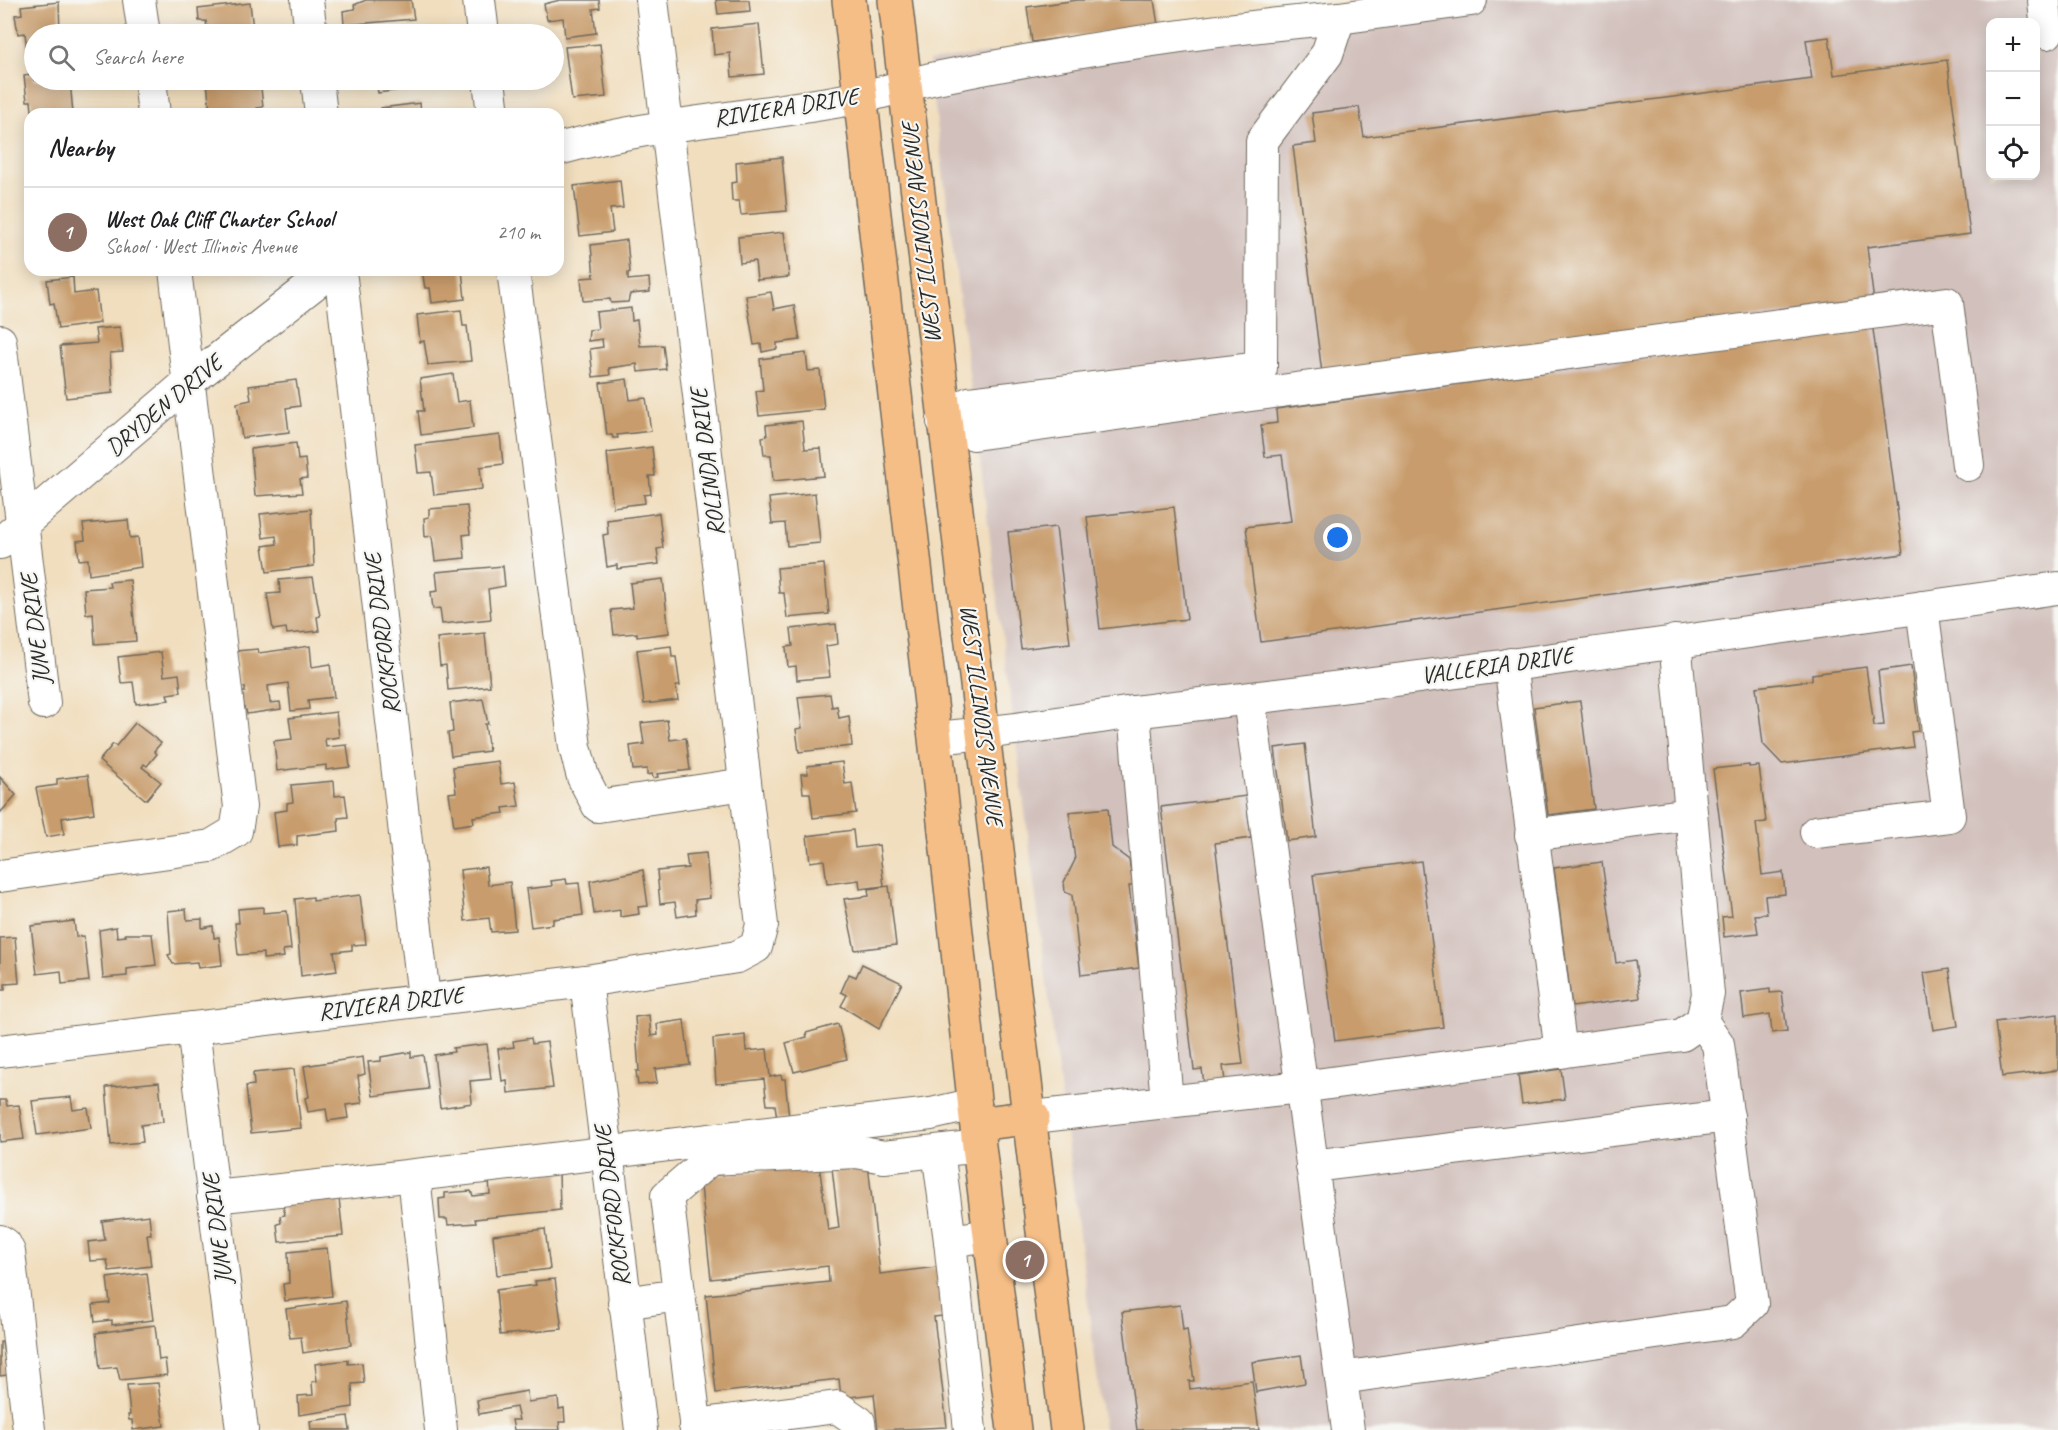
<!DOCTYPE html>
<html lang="en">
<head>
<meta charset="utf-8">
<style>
	body { margin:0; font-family:Caveat,sans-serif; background:#f6f6f6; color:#202124 }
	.controls { position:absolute; right:18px; top:18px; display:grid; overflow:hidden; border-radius:12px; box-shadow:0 3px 15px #0003 }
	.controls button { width:54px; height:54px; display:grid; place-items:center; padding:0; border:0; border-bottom:2px solid #e0e0e0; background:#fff; color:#202124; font:30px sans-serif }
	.you { position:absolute; left:1338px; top:538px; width:21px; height:21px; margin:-15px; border:4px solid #fff; border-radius:50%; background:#1a73e8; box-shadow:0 0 0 9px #1a73e833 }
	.badge { display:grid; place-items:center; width:39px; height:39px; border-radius:50%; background:#111827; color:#fff; font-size:20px; font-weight:700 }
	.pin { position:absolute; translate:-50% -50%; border:3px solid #fff; box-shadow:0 2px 6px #0006 }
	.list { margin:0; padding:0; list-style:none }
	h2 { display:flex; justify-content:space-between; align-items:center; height:78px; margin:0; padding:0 24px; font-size:26px }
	h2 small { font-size:20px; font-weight:400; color:#757577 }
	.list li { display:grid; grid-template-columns:39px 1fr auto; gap:18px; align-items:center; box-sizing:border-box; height:90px; padding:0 24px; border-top:2px solid #e0e0e0 }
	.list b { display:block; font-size:22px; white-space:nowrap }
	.list p { margin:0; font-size:20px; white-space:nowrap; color:#757577 }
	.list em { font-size:20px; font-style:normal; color:#757577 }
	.icon { flex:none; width:33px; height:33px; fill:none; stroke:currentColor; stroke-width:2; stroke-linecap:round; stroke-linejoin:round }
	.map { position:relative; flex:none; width:2058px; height:1430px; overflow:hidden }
	.search { position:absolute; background:#fff; box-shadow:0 3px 15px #0003; left:24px; top:24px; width:540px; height:66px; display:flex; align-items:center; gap:15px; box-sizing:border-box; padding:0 21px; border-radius:33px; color:#757577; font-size:22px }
	.panel { position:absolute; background:#fff; box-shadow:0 3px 15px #0003; left:24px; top:108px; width:540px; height:168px; border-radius:18px }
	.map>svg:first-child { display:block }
	.industrial { fill:#d1c0bc; fill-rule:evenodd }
	.building { fill:#c89c6c }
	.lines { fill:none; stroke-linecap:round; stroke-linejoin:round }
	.minor-casing { stroke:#706a5e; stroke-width:34 }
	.major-casing { stroke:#706a5e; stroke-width:36 }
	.minor { stroke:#fff; stroke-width:32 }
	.major { stroke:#f5be86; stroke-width:33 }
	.labels { text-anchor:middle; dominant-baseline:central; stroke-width:4.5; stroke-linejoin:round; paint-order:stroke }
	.street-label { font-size:24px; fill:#2b2b2b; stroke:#f6f6f2 }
</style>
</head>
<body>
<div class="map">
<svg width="2058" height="1430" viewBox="0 0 2058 1430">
	<rect width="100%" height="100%" fill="#f6f6f2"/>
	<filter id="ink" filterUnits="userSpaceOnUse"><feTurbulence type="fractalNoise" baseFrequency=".0167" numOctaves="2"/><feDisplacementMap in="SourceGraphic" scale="12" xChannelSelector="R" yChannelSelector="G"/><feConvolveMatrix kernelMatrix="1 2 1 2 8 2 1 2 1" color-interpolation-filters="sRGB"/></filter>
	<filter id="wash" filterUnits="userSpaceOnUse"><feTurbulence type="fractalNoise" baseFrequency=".008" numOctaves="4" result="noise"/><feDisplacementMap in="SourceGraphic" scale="24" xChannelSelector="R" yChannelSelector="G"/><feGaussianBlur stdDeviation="1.35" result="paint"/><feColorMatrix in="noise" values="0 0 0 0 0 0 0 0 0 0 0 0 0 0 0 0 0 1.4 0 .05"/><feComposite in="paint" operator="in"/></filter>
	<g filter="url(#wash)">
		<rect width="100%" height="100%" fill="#f1debe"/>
		<!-- industrial -->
		<path class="industrial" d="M 1377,0 L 2058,0 L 2058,1430 L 1104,1430 L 929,61 ZM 1990,22 L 2036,22 L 2036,176 L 1990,176 Z"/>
		<g id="blocks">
			<!-- building -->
			<g class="building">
				<polygon points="366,0 411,0 414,19 344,25 343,11 355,9 354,5"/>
				<polygon points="560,0 599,0 600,8 593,9 596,33 565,37 563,18 547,20 544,4"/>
				<polygon points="716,0 749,0 750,11 718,14"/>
				<polygon points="1078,0 1154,0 1158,25 1032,42 1027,7"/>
				<polygon points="59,2 60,34 34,34 34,58 28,59 25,33 18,34 15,15 22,14 21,6"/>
				<polygon points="250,3 253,29 241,30 242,34 208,34 206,21 199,21 198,9"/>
				<polygon points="759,24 764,74 732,77 730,53 714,55 712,29"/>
				<polygon points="1829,37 1834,75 1947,60 1970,234 1867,247 1874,302 1322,373 1293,146 1316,143 1312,113 1359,107 1364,137 1812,79 1806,40"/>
				<polygon points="600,44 606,97 572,100 565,47"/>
				<polygon points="34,74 34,80 70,80 73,114 40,114 40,110 32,111 31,101 27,101 24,76"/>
				<polygon points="207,80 254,80 254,89 261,88 263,107 257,108 258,114 210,114"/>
				<polygon points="376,80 419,80 420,87 378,93"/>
				<polygon points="420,103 421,114 382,114 381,108"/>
				<polygon points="782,157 787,211 741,215 739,201 732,201 731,183 737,182 736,162"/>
				<polygon points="620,180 623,208 610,209 613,232 580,236 574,186"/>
				<polygon points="784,232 789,277 757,280 755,261 740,263 738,237"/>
				<polygon points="627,240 630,272 628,273 628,280 649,278 650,292 630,294 628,302 611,303 610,299 583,301 581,278 594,277 591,245"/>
				<polygon points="422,270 462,270 465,299 432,303 430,288 425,288"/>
				<polygon points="73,277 74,294 96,291 100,323 58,329 54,303 50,304 47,280"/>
				<polygon points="771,292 774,309 794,305 800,340 777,343 777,349 762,352 761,344 754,345 746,296"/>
				<polygon points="631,308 632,321 637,320 640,346 663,345 666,369 638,372 637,364 609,368 610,375 593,377 590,349 603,347 602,339 588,341 589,330 598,329 596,312"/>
				<polygon points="461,310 463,326 467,326 471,361 428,365 424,341 420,342 417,315"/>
				<polygon points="1872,322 1903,554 1261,642 1246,527 1291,521 1282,455 1265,457 1261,425 1277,423 1276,409 1680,354"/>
				<polygon points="120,327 123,352 110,353 113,393 66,398 60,346 97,343 95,329"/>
				<polygon points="806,353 808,371 820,370 824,409 759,416 756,391 763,390 760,359"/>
				<polygon points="453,374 457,402 470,400 473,428 421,435 418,411 424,411 420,379"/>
				<polygon points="627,379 630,400 646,398 651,431 617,435 618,438 613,438 612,435 607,435 600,383"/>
				<polygon points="296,380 300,406 286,408 289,432 242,438 237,403 251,400 249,386"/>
				<polygon points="802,421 805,449 821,448 824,476 773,481 771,455 764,455 762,437 767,436 766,425"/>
				<polygon points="500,435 503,464 480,467 482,489 434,495 431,472 418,473 415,445"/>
				<polygon points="296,443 298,460 305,459 307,478 300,479 302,493 255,496 251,449"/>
				<polygon points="652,447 655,476 649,476 651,494 644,495 645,503 613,507 607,453"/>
				<polygon points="815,493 820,543 787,546 785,523 772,524 769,498"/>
				<polygon points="467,506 470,534 463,535 465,558 435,561 432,536 425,537 424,518 429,517 429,509"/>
				<polygon points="1174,507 1187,619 1100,629 1087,517"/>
				<polygon points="311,509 314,566 267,572 263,546 277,544 276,536 263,538 260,514"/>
				<polygon points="659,513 663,548 657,549 659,564 617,569 617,565 607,567 603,535 608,534 607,520"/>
				<polygon points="128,520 130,538 138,537 141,567 89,575 88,559 79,560 77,541 85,540 83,524"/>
				<polygon points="1056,527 1070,643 1021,649 1008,532"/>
				<polygon points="824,564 829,614 787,618 784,593 779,593 777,568"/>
				<polygon points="503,566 505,586 488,589 491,619 442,624 440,608 433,609 431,592 438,591 436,572"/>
				<polygon points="313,577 320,616 317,617 319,631 287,634 286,628 273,630 267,594 280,593 279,580"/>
				<polygon points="663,579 669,633 637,637 637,633 614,635 611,610 633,608 630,583"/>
				<polygon points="130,580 136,641 95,644 93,613 86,614 84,589 110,587 109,582"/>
				<polygon points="836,624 838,644 826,646 830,677 797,680 796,666 788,667 786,647 793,646 791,629"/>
				<polygon points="485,633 490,686 448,690 446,665 440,666 437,638"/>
				<polygon points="310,646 312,667 330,664 334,697 308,700 309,709 291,711 288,683 268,686 270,703 280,702 281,709 247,714 246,710 232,711 230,694 245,692 245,687 240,688 236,651 258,649 259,653"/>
				<polygon points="671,646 672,657 676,657 680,686 676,686 678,700 644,704 637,650"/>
				<polygon points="161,652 164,676 179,674 181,692 167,694 169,700 136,704 133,682 121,683 118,657"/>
				<polygon points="1911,666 1919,731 1911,732 1913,747 1782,764 1763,744 1756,687 1812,680 1812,674 1866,667 1874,726 1884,725 1878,671"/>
				<polygon points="830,694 832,707 837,706 839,718 849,716 852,746 799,752 796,729 802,728 798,697"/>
				<polygon points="483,699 488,724 485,724 489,751 451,756 448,733 453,732 450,703"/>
				<polygon points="1580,701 1594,809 1548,815 1534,707"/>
				<polygon points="336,712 339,737 325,739 326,747 347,745 350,767 326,770 326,765 277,771 274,741 292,739 289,718"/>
				<polygon points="667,720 670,740 686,738 690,770 657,774 658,777 653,778 652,774 647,775 647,769 633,770 630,746 644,744 641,723"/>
				<polygon points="135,723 161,743 154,751 157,754 147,766 144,764 142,767 161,782 146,800 99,761 113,744 116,746"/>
				<polygon points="1305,744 1316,837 1287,841 1275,748"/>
				<polygon points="498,761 501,784 515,782 519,806 503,808 504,813 473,817 474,823 454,826 449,793 456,792 453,767"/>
				<polygon points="842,762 845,784 852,783 856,813 813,818 810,793 803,793 801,774 808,774 807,766"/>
				<polygon points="1749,765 1749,767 1759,766 1766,822 1756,823 1762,875 1783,872 1785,894 1765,896 1767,914 1755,915 1758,933 1724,937 1722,917 1732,916 1713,769"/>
				<polygon points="88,775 94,813 62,818 64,834 46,837 36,788 57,785 57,779"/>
				<polygon points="0,777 16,795 0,813"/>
				<polygon points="334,781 335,796 345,795 348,817 338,818 339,831 297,836 297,845 278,847 274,812 287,810 287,803 293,802 291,785"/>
				<polygon points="1246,796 1251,838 1215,843 1243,1064 1223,1066 1225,1081 1204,1084 1202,1069 1194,1070 1161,807"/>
				<polygon points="1108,808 1112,847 1129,860 1133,886 1129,886 1139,968 1081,975 1072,895 1065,892 1064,882 1075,860 1069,812"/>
				<polygon points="853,830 855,848 879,845 884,886 860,889 859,880 827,884 824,860 810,862 807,836"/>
				<polygon points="706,853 710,898 695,900 696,914 677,917 675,902 660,904 657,871 688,868 686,855"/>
				<polygon points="1421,861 1443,1027 1335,1041 1313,875"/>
				<polygon points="1602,862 1616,963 1635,960 1640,998 1572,1007 1554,868"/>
				<polygon points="486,867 488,885 510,882 515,930 491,932 489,918 465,921 460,870"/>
				<polygon points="643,870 648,906 638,907 639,914 620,917 620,910 594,914 590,881"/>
				<polygon points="566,879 567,884 579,883 583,915 553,919 553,924 531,927 526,889 552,886 551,881"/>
				<polygon points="889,886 896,945 855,950 844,899 869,896 868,889"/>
				<polygon points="360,895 366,944 352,945 352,950 334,952 337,971 301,976 295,899 313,897 313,901"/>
				<polygon points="263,907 263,913 287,911 291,949 283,950 284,957 263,959 263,953 238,955 235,923 239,923 238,909"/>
				<polygon points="186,909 187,920 202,919 202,928 213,926 214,938 219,937 222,965 198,968 197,962 173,964 168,955 171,954 168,911"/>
				<polygon points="74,921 76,937 84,936 89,981 62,984 61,971 37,974 31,926"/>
				<polygon points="116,927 117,937 126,936 125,934 152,934 156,965 127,969 127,976 103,978 99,930"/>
				<polygon points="15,937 19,983 5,984 5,990 0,990 0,938"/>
				<polygon points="862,964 902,983 879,1029 841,1006 847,995 841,992 849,974 856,977"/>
				<polygon points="1949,969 1958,1026 1933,1030 1924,973"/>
				<polygon points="1770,989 1770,993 1782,992 1787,1031 1772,1033 1770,1014 1744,1018 1741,993"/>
				<polygon points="2058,1014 2058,1070 2002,1077 1995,1022"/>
				<polygon points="649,1015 651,1036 658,1035 657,1024 684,1020 690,1065 655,1069 657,1083 638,1085 636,1071 639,1071 635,1017"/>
				<polygon points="838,1024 847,1059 794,1072 786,1043 807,1037 806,1033"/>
				<polygon points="745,1035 746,1051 767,1049 770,1077 781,1075 782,1079 785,1079 789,1118 777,1119 775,1105 767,1105 764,1079 716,1084 713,1039"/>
				<polygon points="531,1038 532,1044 547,1042 553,1088 508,1093 507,1080 502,1081 498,1049 514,1047 513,1041"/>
				<polygon points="487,1044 491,1079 470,1081 472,1103 440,1108 434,1055 454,1052 453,1048"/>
				<polygon points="411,1052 411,1057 423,1055 428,1089 373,1096 368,1062 381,1061 381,1057"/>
				<polygon points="363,1057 365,1074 358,1076 362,1103 346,1105 348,1118 328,1121 326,1109 308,1112 305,1098 309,1097 304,1066"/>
				<polygon points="294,1069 301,1128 251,1133 246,1086 254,1085 253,1073"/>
				<polygon points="1561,1069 1565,1099 1522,1104 1518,1075"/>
				<polygon points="159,1082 163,1122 141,1125 143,1142 111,1145 106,1087"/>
				<polygon points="71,1097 73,1110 88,1108 91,1128 37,1135 32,1101"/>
				<polygon points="0,1100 6,1100 7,1106 19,1105 24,1139 0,1142"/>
				<polygon points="819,1164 828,1230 839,1228 832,1168 868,1164 880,1274 937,1267 942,1316 934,1317 947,1427 878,1430 874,1394 841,1398 839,1379 716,1393 706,1295 829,1282 828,1266 711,1279 700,1177"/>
				<polygon points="559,1172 560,1210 475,1219 476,1223 448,1225 447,1219 440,1219 439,1199 445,1198 445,1193 471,1191 473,1196 490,1194 489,1179"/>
				<polygon points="339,1198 343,1236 279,1242 277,1224 281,1223 280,1216 285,1215 283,1204"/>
				<polygon points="149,1215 151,1234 147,1234 151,1266 109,1271 107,1260 90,1261 88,1242 105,1240 102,1221"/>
				<polygon points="545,1229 550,1269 497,1275 493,1235"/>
				<polygon points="327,1248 332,1296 285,1301 283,1284 289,1283 288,1252"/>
				<polygon points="147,1273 153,1320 112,1325 112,1320 95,1322 93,1305 110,1303 107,1278"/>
				<polygon points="555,1279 562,1329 500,1335 496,1290 536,1285 535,1281"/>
				<polygon points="346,1301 351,1345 303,1353 301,1337 290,1338 286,1309"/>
				<polygon points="1180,1305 1183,1330 1187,1329 1194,1381 1189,1381 1190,1389 1252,1381 1259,1430 1137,1430 1122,1312"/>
				<polygon points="155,1325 159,1360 165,1359 167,1375 120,1380 117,1367 100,1369 96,1333"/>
				<polygon points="0,1342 2,1342 7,1375 0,1376"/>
				<polygon points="1301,1355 1305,1383 1256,1392 1252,1362"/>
				<polygon points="348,1360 348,1364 362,1363 364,1383 352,1384 353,1407 299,1415 298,1396 313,1395 312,1382 317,1381 315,1364"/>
				<polygon points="158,1383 164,1426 133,1430 132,1420 129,1420 128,1415 130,1415 127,1385"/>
				<polygon points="527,1391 528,1402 558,1398 559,1409 564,1408 565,1422 559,1422 560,1430 514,1430 512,1420 519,1420 516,1407 479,1414 477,1400"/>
				<polygon points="348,1416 350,1430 311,1430 310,1421"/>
			</g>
		</g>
	</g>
	<g filter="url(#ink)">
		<use href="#blocks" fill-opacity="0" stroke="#706a5e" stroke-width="1.5"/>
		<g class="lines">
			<!-- minor casing -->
			<g class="minor-casing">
				<g id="minor">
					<polyline points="139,0 144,34"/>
					<polyline points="307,0 311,34"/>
					<polyline points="479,0 483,34"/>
					<polyline points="2044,0 2047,33"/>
					<polyline points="1339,18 1471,0"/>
					<polyline points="150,80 154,114"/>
					<polyline points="317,80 321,114"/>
					<polyline points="489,80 493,114"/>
					<path d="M 558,149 C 658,122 761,117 861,97 C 887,92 911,83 936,78 C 1069,51 1205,30 1339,18 L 1327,54 L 1262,141 L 1261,368 L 969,403 L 943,421"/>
					<polyline points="340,270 424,998"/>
					<polyline points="513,270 575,747 583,777 598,806 745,784"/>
					<polyline points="0,341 44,703"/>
					<polyline points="943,421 974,434 1251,395 1947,303 1968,465"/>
					<polyline points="0,543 190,381 332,270"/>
					<polyline points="1510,664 1561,1052"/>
					<polyline points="1249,699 1348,1430"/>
					<polyline points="1134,712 1167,1102"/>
					<path d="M 935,738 C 1013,732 1089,717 1166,708 C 1464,674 1761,630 2058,588"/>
					<polyline points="1816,832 1949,816 1922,607"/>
					<polyline points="1531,835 1691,814"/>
					<polyline points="0,876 211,846 236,831 240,807 175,270"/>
					<polyline points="586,981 641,1430"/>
					<polyline points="193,1028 242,1430"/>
					<polyline points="0,1051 586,981 737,957 756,947 762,925 652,0"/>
					<polyline points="1033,1117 1301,1087 1682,1035 1702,1021 1708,994 1675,641"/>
					<polyline points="938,1151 950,1241"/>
					<polyline points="1312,1166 1728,1116"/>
					<polyline points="414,1176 441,1430"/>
					<path d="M 213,1197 C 453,1173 692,1141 931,1114 L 975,1104"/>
					<polyline points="0,1241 5,1244 9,1252 29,1430"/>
					<polyline points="624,1303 679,1295"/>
					<polyline points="1341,1378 1733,1322 1752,1304 1718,1044 1702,1021"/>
					<polyline points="695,1425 837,1407 859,1422 860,1430"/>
					<polyline points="696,1430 667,1196 710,1159 857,1152 884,1157 979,1146"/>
					<polyline points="970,1430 950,1241 990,1235"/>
				</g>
			</g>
			<!-- major casing -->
			<g class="major-casing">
				<g id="major">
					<polyline points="849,0 935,738 979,1146 1014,1430"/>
					<path d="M 895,0 C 950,477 1014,953 1067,1430"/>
					<polyline points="977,1124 1033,1117"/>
				</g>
			</g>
			<!-- minor -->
			<use href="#minor" class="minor"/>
			<!-- major -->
			<use href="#major" class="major"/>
		</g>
	</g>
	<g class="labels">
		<!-- street labels -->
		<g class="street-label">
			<text transform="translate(786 107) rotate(-9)">RIVIERA DRIVE</text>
			<text transform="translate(921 233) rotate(-96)">WEST ILLINOIS AVENUE</text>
			<text transform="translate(164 405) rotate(-40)">DRYDEN DRIVE</text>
			<text transform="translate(707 462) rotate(-97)">ROLINDA DRIVE</text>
			<text transform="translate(35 629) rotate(-97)">JUNE DRIVE</text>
			<text transform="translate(382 634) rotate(-97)">ROCKFORD DRIVE</text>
			<text transform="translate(1497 665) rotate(-8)">VALLERIA DRIVE</text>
			<text transform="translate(982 715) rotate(83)">WEST ILLINOIS AVENUE</text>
			<text transform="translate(391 1003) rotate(-7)">RIVIERA DRIVE</text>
			<text transform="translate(612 1206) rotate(-97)">ROCKFORD DRIVE</text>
			<text transform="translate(217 1229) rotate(-97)">JUNE DRIVE</text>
		</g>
	</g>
</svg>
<div class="controls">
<button>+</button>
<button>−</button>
<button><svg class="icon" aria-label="locate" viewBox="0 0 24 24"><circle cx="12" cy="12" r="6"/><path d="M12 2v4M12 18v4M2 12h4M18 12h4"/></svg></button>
</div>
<div class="you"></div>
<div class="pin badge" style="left:1025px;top:1260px;background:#8d6e63">1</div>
<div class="search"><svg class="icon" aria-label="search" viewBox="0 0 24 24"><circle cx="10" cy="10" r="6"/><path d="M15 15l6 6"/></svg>Search here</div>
<section class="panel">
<h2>Nearby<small></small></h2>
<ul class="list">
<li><span class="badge" style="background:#8d6e63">1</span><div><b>West Oak Cliff Charter School</b><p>School · West Illinois Avenue</p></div><em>210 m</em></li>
</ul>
</section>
</div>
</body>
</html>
